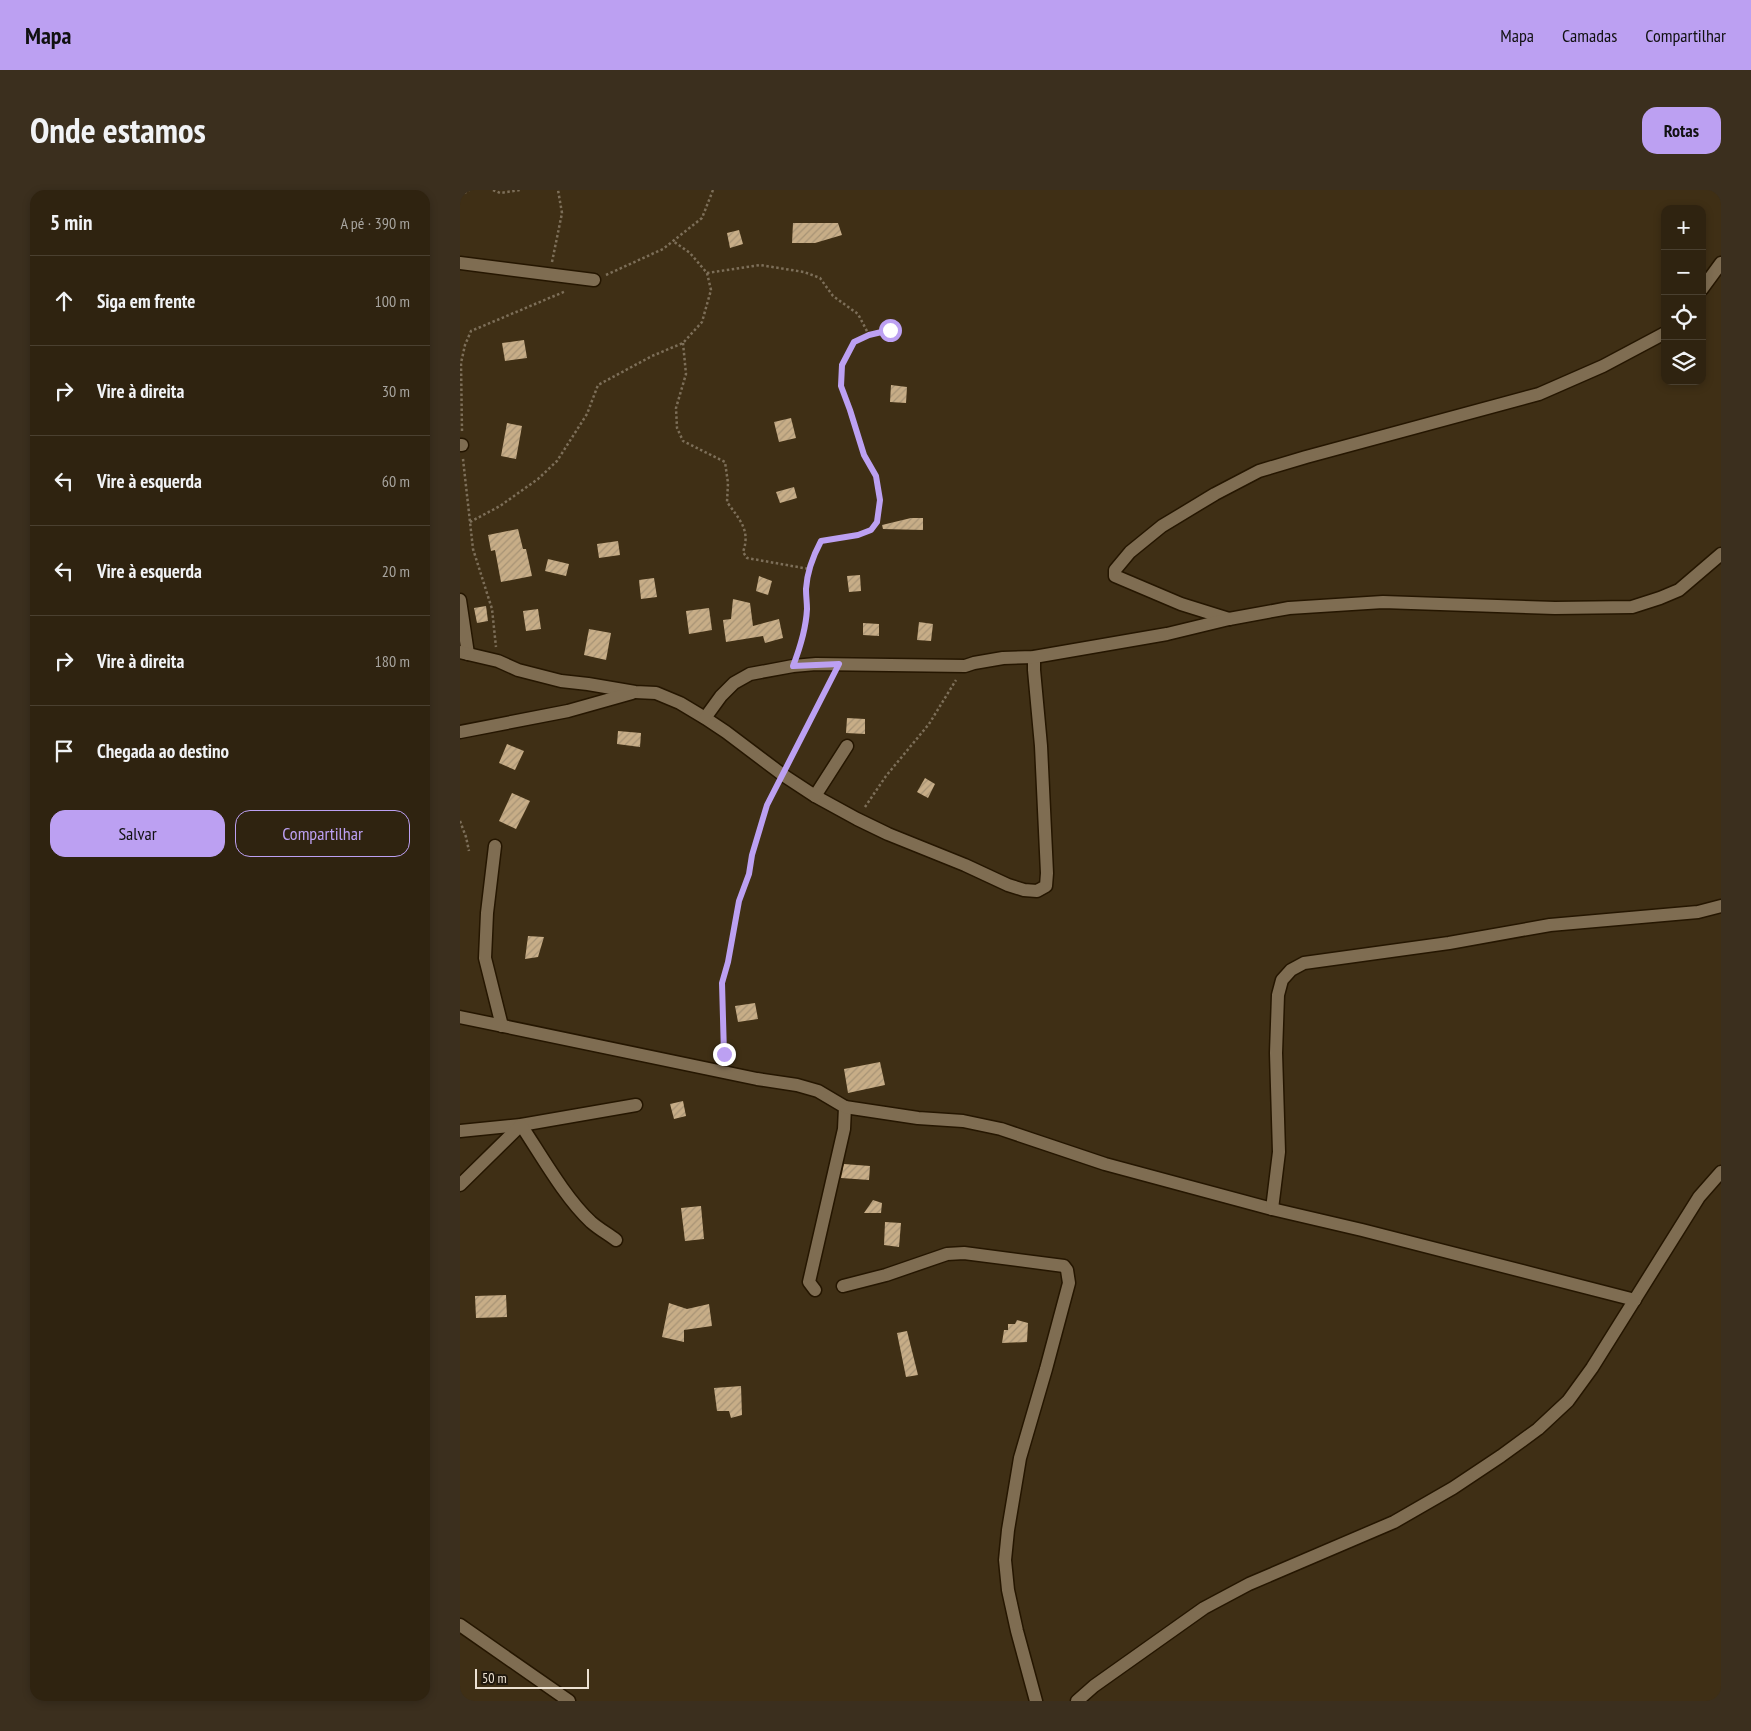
<!DOCTYPE html>
<html lang="pt">
<head>
<meta charset="utf-8">
<style>
	body { margin:0; font-family:"PT Sans Narrow",sans-serif; background:#3b2f1e; color:#f1f3f6 }
	.controls { position:absolute; right:15px; top:15px; display:grid; overflow:hidden; border-radius:10px; box-shadow:0 2px 8px #0003 }
	.controls button { width:45px; height:45px; display:grid; place-items:center; padding:0; border:0; border-bottom:1px solid #4a4030; background:#2f2310; color:#f1f3f6; font:25px sans-serif }
	.scale { position:absolute; left:15px; bottom:12px; width:114px; box-sizing:border-box; padding-left:5px; border:2px solid #ece1d2; border-top:0; font-size:14px; line-height:18px; white-space:nowrap; color:#ece1d2; -webkit-text-stroke:4px #20180d; paint-order:stroke }
	.stop { position:absolute; width:15px; height:15px; margin:-11px; border:4px solid #bca0f2; border-radius:50%; background:#fff }
	.stop.end { background:#bca0f2; border-color:#fff; box-shadow:0 1px 5px #0008 }
	.list { margin:0; padding:0; list-style:none }
	h2 { display:flex; justify-content:space-between; align-items:center; height:65px; margin:0; padding:0 20px; font-size:21px }
	h2 small { font-size:16px; font-weight:400; color:#a7a49f }
	.list li { display:grid; grid-template-columns:32px 1fr auto; gap:15px; align-items:center; box-sizing:border-box; height:90px; padding:0 20px; border-top:1px solid #4a4030 }
	.list b { display:block; font-size:19px; white-space:nowrap }
	.list em { font-size:16px; font-style:normal; color:#a7a49f }
	.actions { display:flex; gap:10px; padding:15px 20px }
	.actions a { flex:1; padding:11px 0; border:1px solid #bca0f2; border-radius:15px; text-align:center; font-size:18px; color:#bca0f2 }
	.actions .main { background:#bca0f2; color:#111 }
	.icon { flex:none; width:28px; height:28px; fill:none; stroke:currentColor; stroke-width:2; stroke-linecap:round; stroke-linejoin:round }
	.map { position:relative; flex:none; width:1261px; height:1511px; overflow:hidden; border-radius:15px }
	header { display:flex; align-items:center; gap:30px; box-sizing:border-box; height:70px; padding:0 25px; background:#bca0f2; color:#111 }
	header strong { font-size:24px }
	nav { display:flex; gap:28px; margin-inline-start:auto; font-size:18px }
	.intro { display:flex; align-items:center; justify-content:space-between; box-sizing:border-box; height:120px; padding:0 30px }
	h1 { margin:0; font-size:35px }
	.button { padding:12px 22px; border-radius:15px; background:#bca0f2; color:#111; font-size:18px; font-weight:700 }
	main { display:flex; gap:30px; padding:0 30px }
	aside { flex:1; background:#2f2310; border-radius:15px; box-shadow:0 2px 8px #0003 }
	.map>svg:first-child { display:block }
	.building { fill:url(#building-hatch) }
	.lines { fill:none; stroke-linecap:round; stroke-linejoin:round }
	.minor-casing { stroke:#251600; stroke-width:15 }
	.secondary-casing { stroke:#251600; stroke-width:15 }
	.path { stroke:#7d6f59; stroke-width:2.5; stroke-dasharray:2.5 2.5; stroke-linecap:butt }
	.minor { stroke:#7f6d52; stroke-width:12 }
	.secondary { stroke:#7f6d52; stroke-width:12 }
	.route { stroke:#bca0f2; stroke-width:6 }
</style>
</head>
<body>
<header>
<strong>Mapa</strong>
<nav><a>Mapa</a><a>Camadas</a><a>Compartilhar</a></nav>
</header>
<div class="intro"><h1>Onde estamos</h1><a class="button">Rotas</a></div>
<main>
<aside>
<h2>5 min<small>A pé · 390 m</small></h2>
<ul class="list">
<li><svg class="icon" aria-label="ahead" viewBox="0 0 24 24"><path d="M12 20V5M6 11l6-6 6 6"/></svg><div><b>Siga em frente</b></div><em>100 m</em></li>
<li><svg class="icon" aria-label="right" viewBox="0 0 24 24"><path d="M7 20v-9h11M14 6l5 5-5 5"/></svg><div><b>Vire à direita</b></div><em>30 m</em></li>
<li><svg class="icon" aria-label="left" viewBox="0 0 24 24"><path d="M17 20v-9H6M10 6l-5 5 5 5"/></svg><div><b>Vire à esquerda</b></div><em>60 m</em></li>
<li><svg class="icon" aria-label="left" viewBox="0 0 24 24"><path d="M17 20v-9H6M10 6l-5 5 5 5"/></svg><div><b>Vire à esquerda</b></div><em>20 m</em></li>
<li><svg class="icon" aria-label="right" viewBox="0 0 24 24"><path d="M7 20v-9h11M14 6l5 5-5 5"/></svg><div><b>Vire à direita</b></div><em>180 m</em></li>
<li><svg class="icon" aria-label="arrive" viewBox="0 0 24 24"><path d="M6 21V4h12l-3 4 3 4H6"/></svg><div><b>Chegada ao destino</b></div></li>
</ul>
<div class="actions"><a class="main">Salvar</a><a>Compartilhar</a></div>
</aside>
<div class="map">
<svg width="1261" height="1511" viewBox="0 0 1261 1511">
	<defs>
		<pattern id="building-hatch" width="6" height="6" patternUnits="userSpaceOnUse" patternTransform="scale(1.25)"><rect width="6" height="6" fill="#c7ad87"/><path d="M-1 1l2-2M0 6l6-6M5 7l2-2" fill="none" stroke="#a79375"/></pattern>
	</defs>
	<rect width="100%" height="100%" fill="#3f2f15"/>
	<!-- building -->
	<g class="building">
		<polygon points="333,33 378,33 382,45 355,53 332,53"/>
		<polygon points="279,40 283,54 270,58 267,43"/>
		<polygon points="64,150 67,168 45,171 42,153"/>
		<polygon points="431,195 447,197 446,213 430,212"/>
		<polygon points="331,228 336,248 319,252 314,232"/>
		<polygon points="47,233 62,236 56,269 41,266"/>
		<polygon points="334,297 337,308 320,313 316,302"/>
		<polygon points="451,328 463,328 463,340 423,339 422,335"/>
		<polygon points="58,339 63,359 66,359 72,386 41,392 35,360 31,361 28,345"/>
		<polygon points="158,351 160,365 139,368 137,354"/>
		<polygon points="88,369 109,374 106,386 85,381"/>
		<polygon points="400,385 401,401 389,402 387,386"/>
		<polygon points="299,386 312,391 308,405 296,401"/>
		<polygon points="194,388 197,407 181,409 179,390"/>
		<polygon points="273,409 290,413 293,436 319,429 323,448 305,453 303,446 266,452 263,430 271,429"/>
		<polygon points="26,416 28,431 17,433 14,418"/>
		<polygon points="249,418 252,440 229,444 226,421"/>
		<polygon points="78,419 81,439 66,441 63,421"/>
		<polygon points="459,432 473,434 471,451 457,450"/>
		<polygon points="403,433 419,434 419,446 403,445"/>
		<polygon points="129,439 151,443 146,470 124,465"/>
		<polygon points="387,528 405,529 405,544 386,543"/>
		<polygon points="158,541 181,543 180,557 157,554"/>
		<polygon points="47,554 64,561 55,580 39,573"/>
		<polygon points="465,588 475,594 468,608 457,602"/>
		<polygon points="52,603 70,611 56,639 39,631"/>
		<polygon points="68,746 84,747 78,767 65,769"/>
		<polygon points="295,813 298,829 278,832 275,816"/>
		<polygon points="420,872 425,895 388,903 384,879"/>
		<polygon points="223,911 226,926 214,929 210,914"/>
		<polygon points="384,974 410,976 409,990 381,988"/>
		<polygon points="413,1010 422,1013 421,1023 404,1023"/>
		<polygon points="241,1016 244,1049 225,1051 221,1018"/>
		<polygon points="425,1032 441,1033 439,1057 424,1055"/>
		<polygon points="46,1105 47,1127 16,1128 15,1106"/>
		<polygon points="209,1113 227,1119 249,1114 252,1136 224,1140 224,1152 202,1147"/>
		<polygon points="557,1130 568,1133 567,1152 542,1153 544,1140 548,1140 548,1134 555,1134"/>
		<polygon points="447,1141 458,1185 446,1187 437,1143"/>
		<polygon points="281,1196 282,1225 271,1228 269,1221 257,1221 254,1198"/>
	</g>
	<g class="lines">
		<!-- minor casing -->
		<g class="minor-casing">
			<g id="minor">
				<polyline points="0,73 134,90"/>
				<polyline points="1242,99 1261,73"/>
				<polyline points="0,255 2,255"/>
				<polyline points="0,410 8,464"/>
				<polyline points="769,429 721,414 655,386 655,380 670,362 702,336 755,304 799,281 846,267 1079,204 1143,176 1205,143"/>
				<polyline points="0,462 38,471 58,480 101,491 128,494 175,502 196,503 220,513 245,528 266,542 323,585 355,606 397,629 428,644 505,675 548,695 564,700 577,701 586,696 587,683 581,556 574,480 574,467"/>
				<polyline points="245,528 261,506 274,493 290,484 333,476 356,474 505,476 514,473 543,468 574,467 707,444 769,429 829,418 923,412 1095,418 1172,417 1200,408 1219,400 1261,364"/>
				<polyline points="0,542 108,521 172,503"/>
				<polyline points="355,606 387,556"/>
				<polyline points="35,656 27,723 25,768 42,836"/>
				<polyline points="0,827 297,889 337,895 358,901 385,917 384,939 349,1092 355,1100"/>
				<polyline points="385,917 458,928 503,931 541,939 645,974 812,1019 902,1040 1175,1110"/>
				<polyline points="0,941 61,935 176,915"/>
				<path d="M 0,995 L 61,935 C 81,965 105,1008 131,1032 C 139,1039 148,1044 156,1050"/>
				<polyline points="812,1019 819,962 816,863 818,805 822,790 831,780 844,773 989,753 1090,735 1238,722 1261,716"/>
				<polyline points="383,1096 426,1085 487,1064 504,1063 604,1076 607,1080 609,1093 586,1179 560,1268 548,1340 545,1370 548,1400 557,1441 576,1511"/>
				<polyline points="617,1511 634,1496 744,1418 789,1394 934,1332 993,1298 1041,1266 1078,1239 1108,1211 1132,1178 1239,1007 1261,982"/>
			</g>
		</g>
		<!-- secondary casing -->
		<g class="secondary-casing">
			<polyline id="secondary" points="0,1435 109,1511"/>
		</g>
		<!-- path -->
		<g class="path">
			<polyline points="33,0 40,3 60,0"/>
			<polyline points="0,6 9,0"/>
			<polyline points="92,72 102,23 98,0"/>
			<polyline points="247,83 300,75 344,82 360,88 373,106 398,124 409,145"/>
			<polyline points="146,85 203,59 242,28 253,0"/>
			<path d="M 223,153 L 226,184 L 216,218 L 217,238 L 223,251 L 265,272 L 268,293 L 267,312 C 279,329 291,340 283,362 L 287,368 L 349,379"/>
			<polyline points="2,241 1,173 5,155 11,141 106,101"/>
			<polyline points="3,269 13,359 32,419 36,457"/>
			<polyline points="10,332 40,316 78,289 97,271 127,224 138,195 192,166 223,153 242,132 251,100 247,83 230,63 213,51"/>
			<path d="M 338,463 C 343,450 346,434 347,420 C 349,401 345,385 353,365 C 355,360 358,356 361,351 L 398,345 L 411,340 L 417,332 L 421,310 L 416,286 L 404,265 L 390,220 L 381,196 L 382,175 L 394,152 L 409,145 L 429,140"/>
			<polyline points="328,573 371,489"/>
			<polyline points="405,617 426,586 469,534 496,490"/>
			<polyline points="0,631 6,647 9,661"/>
			<polyline points="264,869 261,793 268,772 279,711 289,685 292,665 307,615 317,596"/>
		</g>
		<!-- minor -->
		<use href="#minor" class="minor"/>
		<!-- secondary -->
		<use href="#secondary" class="secondary"/>
	</g>
	<g class="lines">
		<!-- route -->
		<path class="route" d="M 264,864 L 262,793 L 268,772 L 279,711 L 289,684 L 292,665 L 307,615 L 379,474 L 333,476 C 340,458 346,439 347,419 C 347,413 346,406 346,399 C 347,382 353,366 361,351 L 398,345 L 411,340 L 417,332 L 420,310 L 416,286 L 404,265 L 390,220 L 381,196 L 382,175 L 394,152 L 409,145 L 430,140"/>
	</g>
</svg>
<div class="controls">
<button>+</button>
<button>−</button>
<button><svg class="icon" aria-label="locate" viewBox="0 0 24 24"><circle cx="12" cy="12" r="6"/><path d="M12 2v4M12 18v4M2 12h4M18 12h4"/></svg></button>
<button><svg class="icon" aria-label="layers" viewBox="0 0 24 24"><path d="M12 4l9 5-9 5-9-5zM3 14l9 5 9-5"/></svg></button>
</div>
<div class="scale">50 m</div>
<div class="stop" style="left:430px;top:140px"></div>
<div class="stop end" style="left:264px;top:864px"></div>
</div>
</main>
</body>
</html>
